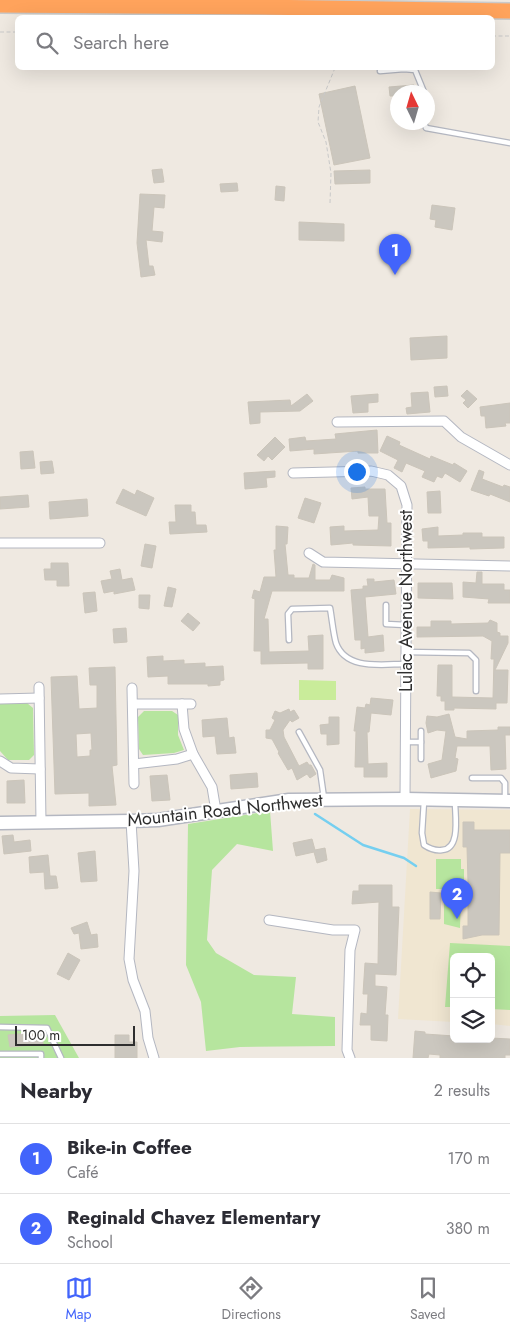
<!DOCTYPE html>
<html lang="en">
<head>
<meta charset="utf-8">
<style>
	body { margin:0; font-family:Jost,sans-serif; background:#f2f2f3; color:#2b2b33 }
	.controls { position:absolute; right:15px; bottom:15px; display:grid; overflow:hidden; border-radius:8px; box-shadow:0 5px 20px #0002 }
	.controls button { width:45px; height:45px; display:grid; place-items:center; padding:0; border:0; border-bottom:1px solid #e1e1e2; background:#fff; color:#2b2b33; font:25px sans-serif }
	.compass { position:absolute; left:390px; top:85px; width:45px; height:45px; border-radius:50%; background:#fff; box-shadow:0 5px 20px #0002; rotate:355deg }
	.scale { position:absolute; left:15px; bottom:12px; width:120px; box-sizing:border-box; padding-left:5px; border:2px solid #2e2e2e; border-top:0; font-size:14px; line-height:18px; white-space:nowrap; color:#2e2e2e; -webkit-text-stroke:4px #fff; paint-order:stroke }
	.you { position:absolute; left:356px; top:471px; width:18px; height:18px; margin:-12px; border:4px solid #fff; border-radius:50%; background:#1a73e8; box-shadow:0 0 0 8px #1a73e833 }
	.badge { display:grid; place-items:center; width:32px; height:32px; border-radius:50%; background:#4264fb; color:#fff; font-size:16px; font-weight:700 }
	.pin { position:absolute; translate:-50% -41px; filter:drop-shadow(0 1px 2px #0008) }
	.pin::after { content:''; position:absolute; top:26px; width:18px; height:15px; background:inherit; clip-path:polygon(0 0,100% 0,50% 100%) }
	.list { margin:0; padding:0; list-style:none }
	h2 { display:flex; justify-content:space-between; align-items:center; height:65px; margin:0; padding:0 20px; font-size:21px }
	h2 small { font-size:16px; font-weight:400; color:#7c7c81 }
	.list li { display:grid; grid-template-columns:32px 1fr auto; gap:15px; align-items:center; box-sizing:border-box; height:70px; padding:0 20px; border-top:1px solid #e1e1e2 }
	.list b { display:block; font-size:19px; white-space:nowrap }
	.list p { margin:0; font-size:16px; white-space:nowrap; color:#7c7c81 }
	.list em { font-size:16px; font-style:normal; color:#7c7c81 }
	.icon { flex:none; width:28px; height:28px; fill:none; stroke:currentColor; stroke-width:2; stroke-linecap:round; stroke-linejoin:round }
	.map { position:relative; flex:none; width:510px; height:1058px; overflow:hidden }
	.search { position:absolute; background:#fff; box-shadow:0 5px 20px #0002; left:15px; right:15px; top:15px; height:55px; display:flex; align-items:center; gap:12px; box-sizing:border-box; padding:0 18px; border-radius:8px; color:#7c7c81; font-size:19px }
	.sheet { height:205px; background:#fff }
	nav { display:flex; justify-content:space-around; align-items:center; box-sizing:border-box; height:70px; border-top:1px solid #e1e1e2; background:#fff; font-size:14px; color:#7c7c81 }
	nav a { display:grid; justify-items:center; gap:2px }
	nav .on { color:#4264fb }
	.map>svg:first-child { display:block }
	.education { fill:#f0e6d1 }
	.green { fill:#b6e59e }
	.pitch { fill:#c9ec9a }
	.lines { fill:none; stroke-linecap:round; stroke-linejoin:round }
	.stream { stroke:#75cff0; stroke-width:2.5 }
	.building { fill:#cbc7bf; stroke:#cbc5ba; fill-rule:evenodd }
	.lane-casing { stroke:#b4b7c1; stroke-width:7 }
	.street-casing { stroke:#b4b7c1; stroke-width:11 }
	.secondary-casing { stroke:#b4b7c1; stroke-width:15 }
	.highway-casing { stroke:#c9c9c9; stroke-width:18 }
	.path { stroke:#c9c9c9; stroke-width:1; stroke-dasharray:4 2.5; stroke-linecap:butt }
	.lane { stroke:#fff; stroke-width:4.5 }
	.street { stroke:#fff; stroke-width:9 }
	.secondary { stroke:#fff; stroke-width:12 }
	.highway { stroke:#ffa35c; stroke-width:15 }
	.labels { text-anchor:middle; dominant-baseline:central; stroke-width:4; stroke-linejoin:round; paint-order:stroke }
	.street-label { font-size:18px; fill:#2e2e2e; stroke:#fff }
</style>
</head>
<body>
<div class="map">
<svg width="510" height="1058" viewBox="0 0 510 1058">
	<rect width="100%" height="100%" fill="#efe9e1"/>
	<!-- education -->
	<polygon class="education" points="410,809 510,810 510,1026 491,1024 491,957 454,957 454,1022 398,1019"/>
	<!-- green -->
	<g class="green">
		<polygon points="27,703 33,708 34,755 29,760 8,760 0,751 0,704"/>
		<polygon points="144,711 172,711 178,715 178,735 184,750 174,753 143,755 139,749 138,717"/>
		<polygon points="270,811 273,851 237,844 212,870 207,940 216,953 254,975 296,977 292,1014 335,1017 335,1046 240,1047 206,1051 201,1002 186,965 188,824"/>
		<polygon points="436,859 461,859 461,869 464,869 464,885 461,886 461,889 436,889"/>
		<polygon points="445,895 461,895 460,928 444,924 444,897"/>
		<polygon points="450,943 510,946 510,1010 491,1009 491,957 454,957 454,1007 445,1007"/>
		<polygon points="55,1015 79,1058 0,1058 0,1016"/>
	</g>
	<!-- pitch -->
	<polygon class="pitch" points="299,680 336,681 336,700 299,700"/>
	<g class="lines">
		<!-- stream -->
		<polyline class="stream" points="315,814 363,845 404,858 416,866"/>
	</g>
	<!-- building -->
	<g class="building">
		<polygon points="414,85 415,92 398,92 398,96 390,96 389,87"/>
		<polygon points="355,86 370,158 334,165 319,94"/>
		<polygon points="162,169 164,182 154,183 152,170"/>
		<polygon points="370,170 370,183 335,184 334,171"/>
		<polygon points="237,183 238,191 221,192 220,184"/>
		<polygon points="276,186 285,187 284,201 275,200"/>
		<polygon points="140,194 165,195 164,208 154,207 152,231 163,232 162,242 146,240 149,266 153,266 155,275 141,277 137,243"/>
		<polygon points="432,205 455,208 452,230 435,227 436,220 430,219"/>
		<polygon points="299,222 344,224 344,241 299,240"/>
		<polygon points="447,336 447,358 411,360 410,338"/>
		<polygon points="447,386 448,396 435,397 434,387"/>
		<polygon points="467,390 477,399 468,408 463,403 466,400 461,396"/>
		<polygon points="428,392 430,412 407,414 406,408 412,407 411,393"/>
		<polygon points="307,394 313,401 300,411 260,412 260,423 250,424 248,402 290,400 291,406"/>
		<polygon points="378,394 378,402 368,403 368,412 353,413 351,396"/>
		<polygon points="510,403 510,423 505,423 506,426 486,428 485,416 481,416 480,407"/>
		<polygon points="377,430 378,453 358,453 358,451 314,454 314,449 290,451 289,439 305,437 306,441 336,439 335,434"/>
		<polygon points="387,436 400,442 399,445 430,459 431,456 453,465 454,463 467,471 460,482 445,473 442,478 437,476 434,482 422,477 425,471 406,463 402,472 394,468 398,460 380,451"/>
		<polygon points="275,437 285,447 272,460 268,456 264,461 257,455"/>
		<polygon points="33,451 35,468 21,469 20,452"/>
		<polygon points="52,461 54,473 41,474 40,462"/>
		<polygon points="479,470 484,472 482,479 503,487 504,485 510,487 510,502 490,494 489,496 471,490"/>
		<polygon points="275,471 275,477 266,478 267,487 245,489 244,473"/>
		<polygon points="365,487 365,489 385,489 387,523 391,523 391,546 353,545 353,543 331,545 330,527 344,526 344,531 378,530 379,516 369,516 368,497 352,499 351,488"/>
		<polygon points="123,489 135,495 137,490 154,498 146,516 116,503"/>
		<polygon points="440,491 441,513 428,513 427,492"/>
		<polygon points="28,495 29,507 0,509 0,497"/>
		<polygon points="305,498 321,503 314,523 298,518"/>
		<polygon points="87,499 88,516 50,519 49,502"/>
		<polygon points="175,505 191,505 191,512 195,512 196,525 206,525 207,532 170,534 169,522 176,522"/>
		<polygon points="276,526 288,527 287,544 285,544 288,575 294,575 294,578 309,578 313,564 315,565 315,580 330,580 332,575 344,578 344,591 272,591 264,619 268,619 269,652 309,651 308,636 323,635 323,669 308,669 308,663 261,664 261,651 254,651 255,599 252,598 254,590 260,592 264,577 276,577 274,550 276,550"/>
		<polygon points="438,527 438,536 463,535 463,533 482,533 482,537 504,537 504,548 470,549 470,547 428,548 428,541 423,541 422,529"/>
		<polygon points="145,544 156,546 152,568 141,566"/>
		<polygon points="51,563 68,563 69,586 57,586 57,580 45,580 44,569 51,569"/>
		<polygon points="120,569 122,580 132,578 135,590 114,594 114,591 104,593 101,581 112,579 110,571"/>
		<polygon points="477,572 482,572 482,584 504,584 504,590 510,590 510,603 488,603 489,599 463,597 463,582 476,583"/>
		<polygon points="367,579 374,579 374,582 394,580 396,594 365,597 368,637 383,635 384,651 365,653 365,648 361,649 361,640 355,640 351,590 363,589 363,586 368,586"/>
		<polygon points="418,583 452,583 453,599 418,598"/>
		<polygon points="168,587 176,589 172,607 164,606"/>
		<polygon points="95,592 97,611 85,613 83,593"/>
		<polygon points="139,595 150,595 149,609 139,608"/>
		<polygon points="188,613 200,623 193,631 181,621"/>
		<polygon points="490,620 497,623 497,632 500,633 500,636 508,636 508,643 495,670 508,670 507,703 496,703 496,709 454,708 454,710 445,710 445,701 441,701 441,696 437,696 438,665 452,665 452,697 493,698 494,659 491,659 492,641 483,636 417,637 417,627 431,627 431,621 451,621 451,624 488,623"/>
		<polygon points="126,628 127,642 114,643 113,629"/>
		<polygon points="163,656 163,661 184,660 184,664 205,663 205,667 223,666 224,680 220,681 220,685 208,686 208,684 168,684 168,676 148,677 147,657"/>
		<path d="M 115,667 L 117,765 L 112,766 L 116,805 L 89,806 L 89,793 L 55,794 L 51,677 L 77,676 L 79,709 L 97,708 L 97,685 L 90,685 L 89,668 ZM 91,733 L 92,750 L 90,750 L 90,756 L 77,757 L 76,734 Z"/>
		<polygon points="371,698 393,700 391,715 371,713 369,732 367,732 368,764 387,763 387,777 364,777 364,767 355,767 356,731 354,731 357,707 365,708 366,704 370,705"/>
		<polygon points="289,709 290,712 294,710 299,718 292,722 290,720 283,730 284,737 299,766 307,762 309,765 311,765 316,774 310,778 307,774 297,780 292,768 288,770 278,753 279,752 272,739 266,738 266,730 270,730 275,720 272,718 275,711 280,713"/>
		<polygon points="449,714 455,737 467,739 467,731 498,730 498,727 510,727 510,735 505,735 506,769 491,770 490,746 457,746 455,758 458,759 456,771 431,778 428,764 442,760 446,731 437,730 428,733 426,723 427,716 437,717"/>
		<polygon points="329,717 339,717 339,744 327,745 327,734 321,734 320,725 329,724"/>
		<polygon points="227,718 229,738 234,737 236,753 217,754 215,736 203,737 202,720"/>
		<polygon points="257,773 258,787 231,789 230,775"/>
		<polygon points="167,775 170,800 152,801 150,776"/>
		<polygon points="24,780 25,803 7,803 7,781"/>
		<polygon points="463,822 474,822 474,830 510,830 510,853 500,853 499,935 482,935 463,939 463,926 468,926 468,882 467,847 463,847"/>
		<polygon points="13,835 14,842 30,840 31,851 4,854 2,836"/>
		<polygon points="312,839 315,850 325,848 327,860 317,863 314,852 296,856 293,843"/>
		<polygon points="95,851 97,881 81,882 78,853"/>
		<polygon points="48,855 50,876 56,876 58,888 45,889 44,872 30,873 29,857"/>
		<polygon points="359,885 392,885 392,907 399,907 396,975 375,974 375,986 387,987 385,1015 388,1015 387,1041 371,1040 371,1025 360,1025 361,1013 367,1014 368,994 363,994 365,963 378,964 379,902 352,904 353,891 359,891"/>
		<polygon points="430,892 441,893 440,919 430,919"/>
		<polygon points="87,922 91,935 97,934 98,947 81,949 79,933 74,934 71,928"/>
		<polygon points="68,953 80,960 69,980 57,974"/>
		<polygon points="415,1031 425,1032 425,1034 454,1036 454,1039 491,1039 491,1038 510,1039 510,1055 505,1055 505,1058 440,1058 440,1055 429,1054 428,1058 413,1058"/>
		<polygon points="42,1032 43,1044 10,1047 8,1035"/>
		<polygon points="115,1035 129,1035 129,1042 137,1042 137,1058 115,1058"/>
	</g>
	<g class="lines">
		<!-- lane casing -->
		<g class="lane-casing">
			<g id="lane">
				<polyline points="380,71 404,69 415,70 424,92"/>
				<polyline points="424,122 426,128 510,143"/>
				<polyline points="386,605 386,624 406,625"/>
				<path d="M 289,640 L 288,614 L 292,609 L 330,608 C 332,619 333,632 336,643 C 346,671 383,664 406,664"/>
				<polyline points="406,652 469,653 476,660 476,691"/>
				<polyline points="421,731 421,742"/>
				<polyline points="299,732 320,770 324,798"/>
				<polyline points="405,742 421,742 421,759"/>
				<polyline points="472,778 501,778 505,783 505,799"/>
				<path d="M 424,801 L 422,833 L 424,845 C 430,849 435,851 442,850 C 461,849 455,815 455,802"/>
				<polyline points="0,1027 47,1028 61,1058"/>
				<polyline points="0,1054 41,1054 41,1058"/>
			</g>
		</g>
		<!-- street casing -->
		<g class="street-casing">
			<g id="street">
				<polyline points="337,422 444,421 461,437 510,465"/>
				<polyline points="293,473 371,471 388,475 401,486 407,505 405,799"/>
				<polyline points="0,543 100,543"/>
				<polyline points="309,553 323,562 510,566"/>
				<polyline points="39,687 41,822"/>
				<polyline points="132,688 134,784"/>
				<polyline points="0,699 39,698"/>
				<polyline points="133,704 191,704"/>
				<polyline points="182,704 184,729 193,754 212,787 216,811"/>
				<polyline points="0,761 11,768 40,769"/>
				<polyline points="134,764 177,759 193,754"/>
				<polyline points="131,821 134,871 129,959 133,980 145,1011 148,1038 154,1058"/>
				<polyline points="269,920 333,930 355,930 350,950 347,1050 350,1058"/>
			</g>
		</g>
		<!-- secondary casing -->
		<g class="secondary-casing">
			<polyline id="secondary" points="0,823 131,821 158,820 289,800 405,799 510,801"/>
		</g>
		<!-- highway casing -->
		<g class="highway-casing">
			<polyline id="highway" points="0,5 258,7 510,11"/>
		</g>
		<!-- path -->
		<g class="path">
			<polyline points="0,32 18,32"/>
			<polyline points="492,36 510,36"/>
			<polyline points="330,203 331,173 326,142 318,122 319,107 335,68"/>
		</g>
		<!-- lane -->
		<use href="#lane" class="lane"/>
		<!-- street -->
		<use href="#street" class="street"/>
		<!-- secondary -->
		<use href="#secondary" class="secondary"/>
		<!-- highway -->
		<use href="#highway" class="highway"/>
	</g>
	<g class="labels">
		<!-- street labels -->
		<g class="street-label">
			<text transform="translate(406 601) rotate(-90)">Lulac Avenue Northwest</text>
			<text transform="translate(225 810) rotate(-6)">Mountain Road Northwest</text>
		</g>
	</g>
</svg>
<div class="controls">
<button><svg class="icon" aria-label="locate" viewBox="0 0 24 24"><circle cx="12" cy="12" r="6"/><path d="M12 2v4M12 18v4M2 12h4M18 12h4"/></svg></button>
<button><svg class="icon" aria-label="layers" viewBox="0 0 24 24"><path d="M12 4l9 5-9 5-9-5zM3 14l9 5 9-5"/></svg></button>
</div>
<svg class="compass" viewBox="-18 -18 36 36"><path d="M0-13l5 13h-10z" fill="#e53935"/><path d="M0 13l5-13h-10z" fill="#7c7c81"/></svg>
<div class="scale">100 m</div>
<div class="you"></div>
<div class="pin badge" style="left:395px;top:275px">1</div>
<div class="pin badge" style="left:457px;top:919px">2</div>
<div class="search"><svg class="icon" aria-label="search" viewBox="0 0 24 24"><circle cx="10" cy="10" r="6"/><path d="M15 15l6 6"/></svg>Search here</div>
</div>
<section class="sheet">
<h2>Nearby<small>2 results</small></h2>
<ul class="list">
<li><span class="badge">1</span><div><b>Bike-in Coffee</b><p>Café</p></div><em>170 m</em></li>
<li><span class="badge">2</span><div><b>Reginald Chavez Elementary</b><p>School</p></div><em>380 m</em></li>
</ul>
</section>
<nav>
<a class="on"><svg class="icon" aria-label="map" viewBox="0 0 24 24"><path d="M3 6l6-2 6 2 6-2v14l-6 2-6-2-6 2zM9 4v14M15 6v14"/></svg>Map</a>
<a><svg class="icon" aria-label="directions" viewBox="0 0 24 24"><path d="M12 3l9 9-9 9-9-9zM9 14v-3h6M13 9l2 2-2 2"/></svg>Directions</a>
<a><svg class="icon" aria-label="saved" viewBox="0 0 24 24"><path d="M7 4h10v16l-5-4-5 4z"/></svg>Saved</a>
</nav>
</body>
</html>
